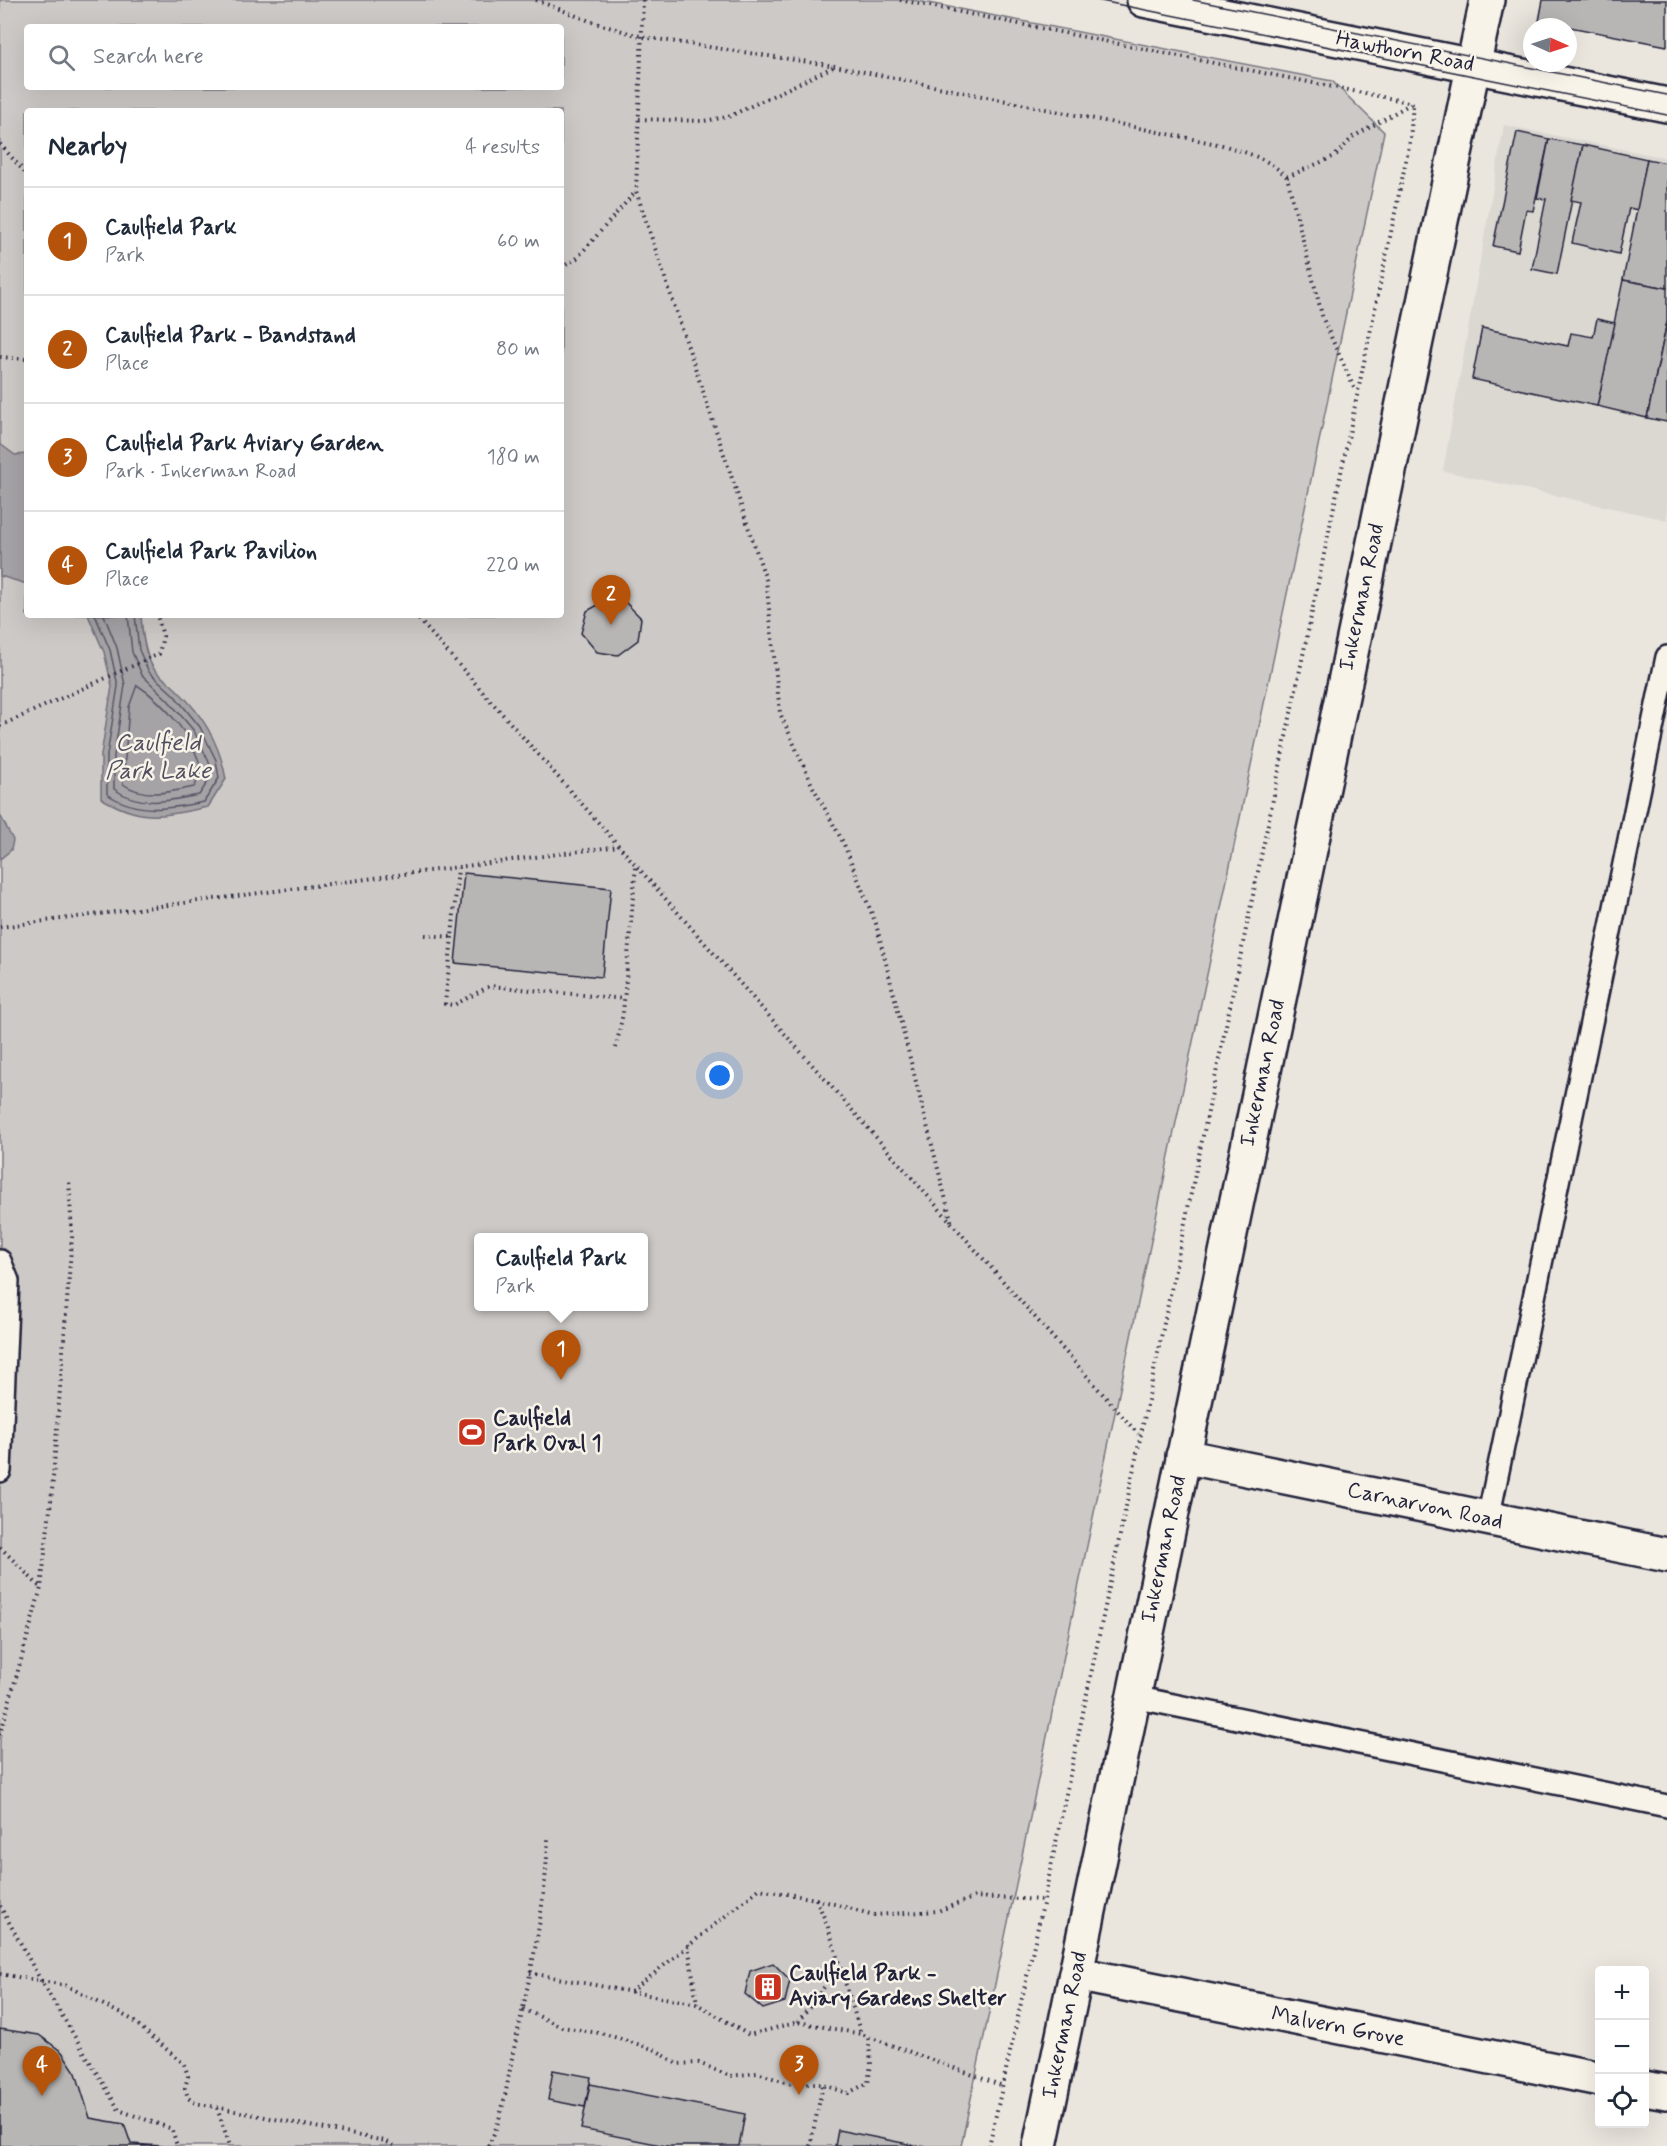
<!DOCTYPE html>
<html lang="en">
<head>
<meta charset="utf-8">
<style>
	body { margin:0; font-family:Mynerve,sans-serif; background:#f6f6f7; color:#1f2937 }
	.controls { position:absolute; right:18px; bottom:18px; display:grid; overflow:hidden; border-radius:6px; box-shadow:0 6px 24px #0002 }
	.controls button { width:54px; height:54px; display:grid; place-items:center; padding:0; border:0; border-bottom:2px solid #e0e1e3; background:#fff; color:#1f2937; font:30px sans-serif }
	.compass { position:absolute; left:1523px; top:18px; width:54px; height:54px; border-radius:50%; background:#fff; box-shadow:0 6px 24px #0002; rotate:93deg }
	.you { position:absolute; left:720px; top:1076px; width:21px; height:21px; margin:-15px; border:4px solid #fff; border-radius:50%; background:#1a73e8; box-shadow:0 0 0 9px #1a73e833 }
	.badge { display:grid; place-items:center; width:39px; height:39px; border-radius:50%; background:#b45309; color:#fff; font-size:20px; font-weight:700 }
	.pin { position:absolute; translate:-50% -50px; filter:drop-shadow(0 2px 3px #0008) }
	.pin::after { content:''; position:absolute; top:32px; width:21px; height:18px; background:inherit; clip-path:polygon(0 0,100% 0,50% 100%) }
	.popup { position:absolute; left:474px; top:1233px; width:174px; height:78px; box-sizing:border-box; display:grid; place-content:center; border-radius:6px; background:#fff; filter:drop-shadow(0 2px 4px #0005); font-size:20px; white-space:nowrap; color:#747a83 }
	.popup b { font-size:22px; color:#1f2937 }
	.popup::after { content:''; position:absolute; left:50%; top:100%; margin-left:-12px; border:12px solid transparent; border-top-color:#fff }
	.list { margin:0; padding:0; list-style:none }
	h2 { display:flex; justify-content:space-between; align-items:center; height:78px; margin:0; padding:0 24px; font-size:26px }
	h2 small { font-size:20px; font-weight:400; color:#747a83 }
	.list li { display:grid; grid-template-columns:39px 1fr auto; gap:18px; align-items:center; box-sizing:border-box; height:108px; padding:0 24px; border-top:2px solid #e0e1e3 }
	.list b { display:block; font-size:22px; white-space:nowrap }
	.list p { margin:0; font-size:20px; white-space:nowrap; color:#747a83 }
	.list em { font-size:20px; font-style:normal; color:#747a83 }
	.icon { flex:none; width:33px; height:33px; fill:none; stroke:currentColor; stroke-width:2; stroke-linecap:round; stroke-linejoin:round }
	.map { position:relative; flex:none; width:1667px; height:2146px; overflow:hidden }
	.search { position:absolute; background:#fff; box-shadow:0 6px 24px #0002; left:24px; top:24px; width:540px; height:66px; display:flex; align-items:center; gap:15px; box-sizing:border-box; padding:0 21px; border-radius:6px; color:#747a83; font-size:22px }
	.panel { position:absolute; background:#fff; box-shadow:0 6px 24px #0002; left:24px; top:108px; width:540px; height:510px; border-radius:6px }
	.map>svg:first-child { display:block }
	.built { fill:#dbd8d2 }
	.green { fill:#cdc9c6; stroke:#787680; stroke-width:1.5; fill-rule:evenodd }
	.water { fill:#a6a3a6; stroke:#716f7b; stroke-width:1.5 }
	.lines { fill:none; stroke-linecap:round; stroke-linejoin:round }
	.shore { stroke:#575666; stroke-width:1.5 }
	.building { fill:#b8b6b5; stroke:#22223b; stroke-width:1.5 }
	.service-casing { stroke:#22223b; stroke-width:26 }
	.minor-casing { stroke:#22223b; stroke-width:38 }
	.tertiary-casing { stroke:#22223b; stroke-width:38 }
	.secondary-casing { stroke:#22223b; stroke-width:38 }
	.path { stroke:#22223b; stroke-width:4; stroke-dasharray:1.5 4.5; stroke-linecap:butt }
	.service { stroke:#f7f3e8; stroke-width:21 }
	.minor { stroke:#f7f3e8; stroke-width:33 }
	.tertiary { stroke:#f7f3e8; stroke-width:33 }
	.secondary { stroke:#f7f3e8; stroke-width:33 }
	.tram { stroke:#22223b; stroke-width:1.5 }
	.labels { text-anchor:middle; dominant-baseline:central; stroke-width:5; stroke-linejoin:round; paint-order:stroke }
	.street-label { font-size:22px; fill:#22223b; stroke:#f7f3e8 }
	.poi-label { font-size:22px; font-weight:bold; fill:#22223b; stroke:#f7f3e8; text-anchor:start }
	.water-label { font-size:24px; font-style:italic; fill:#504f60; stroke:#f7f3e8 }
</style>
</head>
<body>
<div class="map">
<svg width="1667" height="2146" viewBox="0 0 1667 2146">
	<rect width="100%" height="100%" fill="#eae6de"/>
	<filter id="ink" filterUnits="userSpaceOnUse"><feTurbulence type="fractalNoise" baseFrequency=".0167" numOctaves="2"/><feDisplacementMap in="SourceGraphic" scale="12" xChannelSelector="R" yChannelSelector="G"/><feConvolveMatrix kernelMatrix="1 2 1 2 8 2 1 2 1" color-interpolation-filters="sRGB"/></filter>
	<g filter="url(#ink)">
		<!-- built -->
		<polygon class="built" points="1504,125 1667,158 1667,520 1443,471"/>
		<!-- green -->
		<path class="green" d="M 0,0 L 913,0 L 1332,81 L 1384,132 L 961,2146 L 0,2146 ZM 27,27 L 561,27 L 561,87 L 27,87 ZM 27,111 L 561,111 L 561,615 L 27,615 ZM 478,1238 L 644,1238 L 644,1306 L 478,1306 Z"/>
		<!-- water -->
		<g class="water">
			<polygon points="0,444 15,455 27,454 27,584 0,576"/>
			<path d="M 88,615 L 141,615 C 142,632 144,654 154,669 C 160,677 171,683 178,691 C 203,715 220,745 226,779 L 208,807 C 162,816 143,823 101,798 L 101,755 L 112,686 L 104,652 Z"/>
			<polygon points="0,815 13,840 11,850 0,859"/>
		</g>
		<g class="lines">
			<!-- shore -->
			<g class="shore">
				<path d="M 95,615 L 110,650 L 118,686 L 107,755 L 107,794 C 138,815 169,809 204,802 L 219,778 L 216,760 L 200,727 L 174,695 L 149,672 L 139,650 L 135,615"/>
				<path d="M 104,615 L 117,648 L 125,685 L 114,756 L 114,789 C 140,808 170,801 199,795 L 211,777 L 209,762 L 194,731 L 168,700 L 142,675 L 132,652 L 128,615"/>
				<path d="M 137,685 C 165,703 196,740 202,773 L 194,787 C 171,792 144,799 123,784 L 129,707 Z"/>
			</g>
		</g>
		<!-- building -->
		<g class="building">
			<polygon points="1543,0 1667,0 1667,46 1539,21"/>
			<polygon points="1517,132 1549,139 1533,211 1526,210 1518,251 1493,246"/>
			<polygon points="1549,139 1583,145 1557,274 1532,269 1546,199 1537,198"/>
			<polygon points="1583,145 1647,159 1638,210 1629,208 1619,254 1572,243 1581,202 1571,200"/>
			<polygon points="1647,159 1667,163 1667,288 1623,280"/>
			<polygon points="1623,280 1667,288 1667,322 1647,418 1597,406"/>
			<polygon points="1597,319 1615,323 1597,406 1472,379 1482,328 1568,346 1571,333 1593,337"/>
			<polygon points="1667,322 1667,422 1647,418"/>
			<polygon points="605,601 625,602 641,618 638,640 618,655 597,652 581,633 587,611"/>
			<polygon points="464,873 611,888 602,977 455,963"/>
			<polygon points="773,1963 790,1980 785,2002 763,2009 745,1994 750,1971"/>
			<polygon points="0,2029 39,2035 62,2052 76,2073 90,2118 124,2124 131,2144 163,2146 0,2146"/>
			<polygon points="553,2070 591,2077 585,2107 548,2100"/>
			<polygon points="590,2084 745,2114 739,2146 666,2146 581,2129"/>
			<polygon points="838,2130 918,2146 835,2146"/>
		</g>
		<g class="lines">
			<!-- service casing -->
			<g class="service-casing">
				<g id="service">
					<polyline points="0,1261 8,1281 0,1471"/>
					<polyline points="1488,1519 1667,657"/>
					<polyline points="1134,1697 1667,1806"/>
				</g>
			</g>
			<!-- minor casing -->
			<g class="minor-casing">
				<g id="minor">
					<polyline points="1183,1456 1667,1555"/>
					<polyline points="1076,1974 1600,2079"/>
					<polyline points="1644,2088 1667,2092"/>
				</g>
			</g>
			<!-- tertiary casing -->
			<g class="tertiary-casing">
				<polyline id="tertiary" points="1040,2146 1487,0"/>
			</g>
			<!-- secondary casing -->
			<g class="secondary-casing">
				<polyline id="secondary" points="1144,0 1667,105"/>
			</g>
			<!-- path -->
			<g class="path">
				<path d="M 536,0 L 595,23 L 643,37 L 835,66 L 1222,145 C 1247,153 1268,158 1287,177 L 1323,319 L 1355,390"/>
				<polyline points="643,0 636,191 766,580 780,713 813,787 843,842 876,924 952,1224"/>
				<polyline points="900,0 1413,103"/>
				<polyline points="639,119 703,121 728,117 833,67"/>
				<polyline points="0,144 27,175"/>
				<polyline points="1287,177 1335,156 1353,137 1412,103"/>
				<polyline points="561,268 577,258 636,191"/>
				<polyline points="0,357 27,359"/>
				<polyline points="415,615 1138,1434"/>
				<polyline points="0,726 159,654 163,636 157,615"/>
				<polyline points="0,927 619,846"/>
				<polyline points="425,935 452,937 458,868"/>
				<polyline points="452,937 445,1004 454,1005 490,986 624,999"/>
				<polyline points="616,1048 623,1013 636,865"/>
				<polyline points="0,1547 40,1587"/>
				<polyline points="0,1735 41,1588 52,1491 72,1237 69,1179"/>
				<polyline points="816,1899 827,1924 861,2034"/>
				<polyline points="0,1906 40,1979 119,2110 172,2129 177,2146"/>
				<polyline points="688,1944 697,2004"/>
				<polyline points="530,1973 697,2004 749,2035 798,2022 861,2034 1003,2086"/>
				<polyline points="0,1974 65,1985 131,2019 184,2064 188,2076 185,2088 188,2098 195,2103 385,2141 395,2146"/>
				<polyline points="631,1992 759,1889 816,1899 874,1915 938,1911 975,1897 1044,1900"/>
				<polyline points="523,2009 562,2027 605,2034 656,2050 677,2064 699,2063 730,2076 757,2073 792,2084 817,2083 848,2093 868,2083 871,2064 868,2036"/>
				<polyline points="798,2022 840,1966"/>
				<polyline points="217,2108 230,2146"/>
				<path d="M 488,2146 C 503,2119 507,2083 513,2053 C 529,1981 546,1909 548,1835"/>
				<polyline points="810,2146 823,2085"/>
				<polyline points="989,2146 1044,1900 1410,141 1413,103"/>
			</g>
			<!-- service -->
			<use href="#service" class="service"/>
			<!-- minor -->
			<use href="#minor" class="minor"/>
			<!-- tertiary -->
			<use href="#tertiary" class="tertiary"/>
			<!-- secondary -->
			<use href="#secondary" class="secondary"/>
			<!-- tram -->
			<g class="tram">
				<polyline points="1096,0 1667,115"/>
				<polyline points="1193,0 1667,95"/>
			</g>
		</g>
	</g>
	<!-- icons -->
	<defs>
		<g id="stadium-square" transform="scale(1.5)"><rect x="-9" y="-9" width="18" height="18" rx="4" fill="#c8321e" stroke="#f7f3e8"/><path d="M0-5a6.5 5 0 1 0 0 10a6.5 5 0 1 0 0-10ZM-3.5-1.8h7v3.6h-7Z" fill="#fff"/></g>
		<g id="building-square" transform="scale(1.5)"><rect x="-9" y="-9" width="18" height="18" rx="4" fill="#c8321e" stroke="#f7f3e8"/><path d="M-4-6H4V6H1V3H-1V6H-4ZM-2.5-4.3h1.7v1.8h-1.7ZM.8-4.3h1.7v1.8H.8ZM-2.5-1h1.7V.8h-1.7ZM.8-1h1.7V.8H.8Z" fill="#fff"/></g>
	</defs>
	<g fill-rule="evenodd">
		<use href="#stadium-square" x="472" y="1432"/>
		<use href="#building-square" x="768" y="1987"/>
	</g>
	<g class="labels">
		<!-- street labels -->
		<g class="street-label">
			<text transform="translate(1405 52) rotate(11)">Hawthorn Road</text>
			<text transform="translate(1362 597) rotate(-78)">Inkerman Road</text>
			<text transform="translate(1263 1073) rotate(-78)">Inkerman Road</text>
			<text transform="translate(1425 1506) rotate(12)">Carnarvon Road</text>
			<text transform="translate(1164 1549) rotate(-78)">Inkerman Road</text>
			<text transform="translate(1065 2025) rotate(-78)">Inkerman Road</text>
			<text transform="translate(1338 2027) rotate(11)">Malvern Grove</text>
		</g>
		<!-- poi labels -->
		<g class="poi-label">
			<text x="493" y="1419">Caulfield<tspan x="493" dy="25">Park Oval 1</tspan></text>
			<text x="789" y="1974">Caulfield Park -<tspan x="789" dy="25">Aviary Gardens Shelter</tspan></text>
		</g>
		<!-- water labels -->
		<g class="water-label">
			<text x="158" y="743">Caulfield<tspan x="158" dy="28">Park Lake</tspan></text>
		</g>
	</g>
</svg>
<div class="controls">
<button>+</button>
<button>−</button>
<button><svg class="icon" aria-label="locate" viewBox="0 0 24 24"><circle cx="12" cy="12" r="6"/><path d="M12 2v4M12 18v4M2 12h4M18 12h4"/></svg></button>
</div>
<svg class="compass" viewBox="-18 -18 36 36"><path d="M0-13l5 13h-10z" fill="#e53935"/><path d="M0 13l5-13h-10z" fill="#747a83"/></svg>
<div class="you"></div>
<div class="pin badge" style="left:561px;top:1380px">1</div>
<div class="popup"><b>Caulfield Park</b>Park</div>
<div class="pin badge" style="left:611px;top:625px">2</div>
<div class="pin badge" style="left:799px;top:2095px">3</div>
<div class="pin badge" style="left:42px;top:2096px">4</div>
<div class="search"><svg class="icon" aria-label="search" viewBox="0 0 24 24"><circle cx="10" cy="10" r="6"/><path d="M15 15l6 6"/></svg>Search here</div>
<section class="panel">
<h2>Nearby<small>4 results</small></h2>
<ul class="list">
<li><span class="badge">1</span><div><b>Caulfield Park</b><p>Park</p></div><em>60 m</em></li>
<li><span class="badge">2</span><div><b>Caulfield Park - Bandstand</b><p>Place</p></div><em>80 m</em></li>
<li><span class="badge">3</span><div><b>Caulfield Park Aviary Garden</b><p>Park · Inkerman Road</p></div><em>180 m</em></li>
<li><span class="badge">4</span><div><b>Caulfield Park Pavilion</b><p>Place</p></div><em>220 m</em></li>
</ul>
</section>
</div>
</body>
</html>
